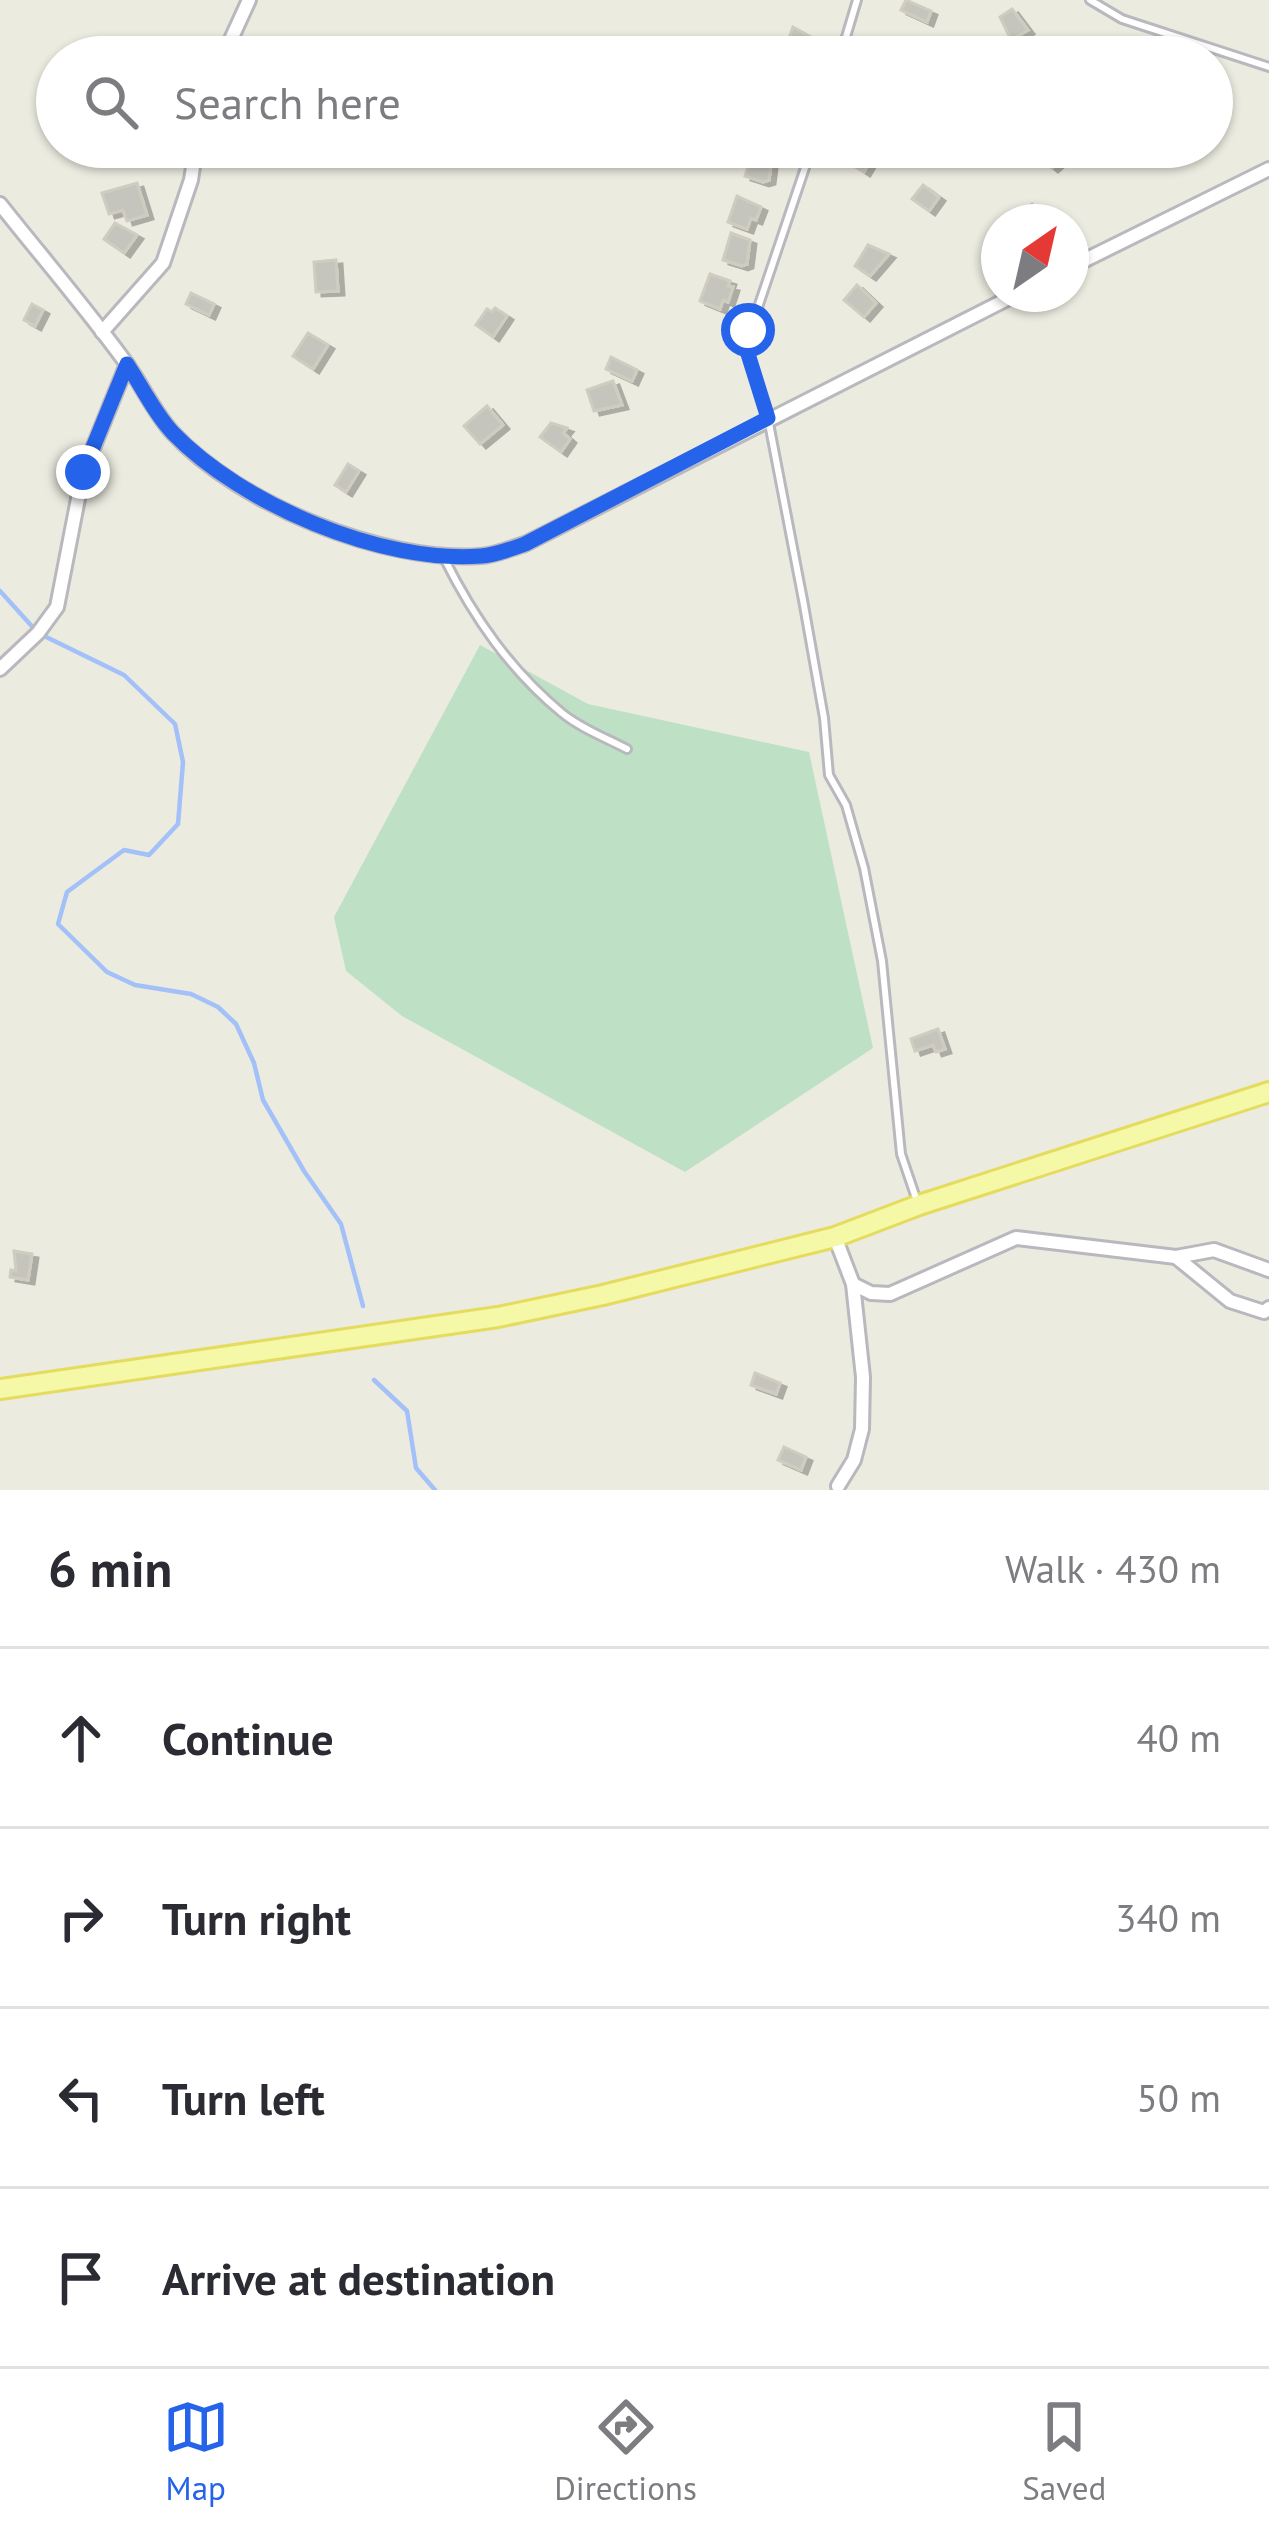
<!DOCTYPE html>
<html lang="en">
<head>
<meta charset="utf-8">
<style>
	body { margin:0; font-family:"PT Sans",sans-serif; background:#f2f2f3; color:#2b2b33 }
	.compass { position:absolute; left:981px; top:204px; width:108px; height:108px; border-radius:50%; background:#fff; box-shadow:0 3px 9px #0004; rotate:34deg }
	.stop { position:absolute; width:36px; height:36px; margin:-27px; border:9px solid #2563eb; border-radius:50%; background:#fff }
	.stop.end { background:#2563eb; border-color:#fff; box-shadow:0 3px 12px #0008 }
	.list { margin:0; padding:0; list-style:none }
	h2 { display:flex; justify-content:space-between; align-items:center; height:156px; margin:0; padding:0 48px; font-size:51px }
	h2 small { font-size:39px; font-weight:400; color:#7c7c81 }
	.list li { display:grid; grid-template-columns:78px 1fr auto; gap:36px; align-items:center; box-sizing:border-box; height:180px; padding:0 48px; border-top:3px solid #e1e1e2 }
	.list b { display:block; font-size:45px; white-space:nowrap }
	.list em { font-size:39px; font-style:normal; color:#7c7c81 }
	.icon { flex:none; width:66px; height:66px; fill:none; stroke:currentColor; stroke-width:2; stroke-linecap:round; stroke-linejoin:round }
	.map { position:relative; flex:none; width:1269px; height:1490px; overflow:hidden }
	.search { position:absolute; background:#fff; box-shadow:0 3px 9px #0004; left:36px; right:36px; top:36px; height:132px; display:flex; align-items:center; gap:30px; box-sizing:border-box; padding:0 42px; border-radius:66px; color:#7c7c81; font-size:45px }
	.sheet { height:876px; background:#fff }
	nav { display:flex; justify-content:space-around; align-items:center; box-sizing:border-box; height:168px; border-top:3px solid #e1e1e2; background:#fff; font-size:33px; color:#7c7c81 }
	nav a { display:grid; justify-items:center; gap:6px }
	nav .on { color:#2563eb }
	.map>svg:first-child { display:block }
	.green { fill:#bee1c5 }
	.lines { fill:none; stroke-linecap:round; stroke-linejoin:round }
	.stream { stroke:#a3c0f8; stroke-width:4.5 }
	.building { fill:#c6c5bd; stroke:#cfcdbf; stroke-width:3; filter:url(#shadow) }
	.lane-casing { stroke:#b8b8be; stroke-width:12 }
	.street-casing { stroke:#b8b8be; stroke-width:18 }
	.primary-casing { stroke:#e5dc5e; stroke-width:24 }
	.lane { stroke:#fff; stroke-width:6 }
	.street { stroke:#fff; stroke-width:12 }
	.primary { stroke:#f4f8a7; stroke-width:18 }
	.route { stroke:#2563eb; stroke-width:15 }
</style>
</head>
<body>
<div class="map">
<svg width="1269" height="1490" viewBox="0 0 1269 1490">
	<defs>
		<filter id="shadow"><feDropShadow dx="6" dy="4" stdDeviation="0" flood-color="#0004"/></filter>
	</defs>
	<rect width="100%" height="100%" fill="#ebebe0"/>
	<!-- green -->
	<polygon class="green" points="480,645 588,704 809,752 873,1048 685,1172 402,1016 346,971 334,917"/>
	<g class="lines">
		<!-- stream -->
		<g class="stream">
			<polyline points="0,591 38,633 124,675 175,724 183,762 178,824 149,855 124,850 67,892 58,924 107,972 135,985 191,994 218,1007 236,1024 254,1063 263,1100 304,1171 341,1224 363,1306"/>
			<polyline points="374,1380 407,1411 416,1468 435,1490"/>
		</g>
	</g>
	<!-- building -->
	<g class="building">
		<polygon points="906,0 931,11 927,22 901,10"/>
		<polygon points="1012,9 1028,30 1011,40 1000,17"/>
		<polygon points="793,27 815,39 806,57 786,47"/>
		<polygon points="853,147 870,147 868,151 874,155 864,172 845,160"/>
		<polygon points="1046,147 1066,147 1071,151 1052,168 1038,156"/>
		<polygon points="754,150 772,157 769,180 763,182 745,176"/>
		<polygon points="137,183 147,215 127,221 123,210 109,214 102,193"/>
		<polygon points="923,185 939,197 929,211 912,199"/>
		<polygon points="737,196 761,207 756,220 751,218 747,229 728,222"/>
		<polygon points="1032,204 1048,222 1022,222 1018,216"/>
		<polygon points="115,223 137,235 124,253 104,239"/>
		<polygon points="731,233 750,240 747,264 742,266 723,260"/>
		<polygon points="868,245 889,254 870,276 855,266"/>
		<polygon points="336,260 338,291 316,292 314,262"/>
		<polygon points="710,274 730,281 728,286 733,287 728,302 723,300 720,309 700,301"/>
		<polygon points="857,285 876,303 864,317 844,300"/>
		<polygon points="191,293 214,304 209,315 186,304"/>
		<polygon points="32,304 43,310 35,326 24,320"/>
		<polygon points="495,308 507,316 493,337 476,325 487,309 492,312"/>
		<polygon points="308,333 328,345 313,369 293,356"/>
		<polygon points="611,357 637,370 632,381 606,369"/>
		<polygon points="613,381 622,405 594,411 587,390"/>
		<polygon points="487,406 503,425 480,444 464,426"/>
		<polygon points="551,423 567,428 563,433 570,439 561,452 540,437"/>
		<polygon points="348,464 359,471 346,492 335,485"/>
		<polygon points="938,1029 945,1049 936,1052 933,1045 915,1051 911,1039"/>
		<polygon points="14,1251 32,1254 28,1280 10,1277 11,1270 16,1271"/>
		<polygon points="755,1373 780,1383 776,1394 751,1385"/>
		<polygon points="784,1447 806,1457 801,1470 778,1460"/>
	</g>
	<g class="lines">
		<!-- lane casing -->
		<g class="lane-casing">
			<g id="lane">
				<polyline points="1090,0 1122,19 1269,67"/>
				<polyline points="840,57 857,0"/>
				<polyline points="812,147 746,343 768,418 803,600 824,718 829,775 846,805 864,868 882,961 901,1154 917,1201"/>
				<path d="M 444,558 C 474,618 510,670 562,713 C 580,728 606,738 627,749"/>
			</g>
		</g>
		<!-- street casing -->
		<g class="street-casing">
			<g id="street">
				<polyline points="223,57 249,0"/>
				<path d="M 0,204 C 42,257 86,308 126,363 C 142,385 154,412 172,432 C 238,504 383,563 481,556 C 496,555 511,548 525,544 L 1017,294"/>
				<polyline points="1071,267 1269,169"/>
				<polyline points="102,332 163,263 191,180 196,147"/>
				<polyline points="0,669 38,633 57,607 83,473 127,364"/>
				<polyline points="835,1237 853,1284 863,1377 862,1429 854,1460 838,1486"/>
				<polyline points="1176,1257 1230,1301 1264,1312 1269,1308"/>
				<polyline points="853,1284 871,1293 890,1294 1016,1238 1176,1257 1214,1250 1269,1270"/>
			</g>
		</g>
		<!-- primary casing -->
		<g class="primary-casing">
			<polyline id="primary" points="0,1389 498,1317 603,1295 835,1237 919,1205 1269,1092"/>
		</g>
		<!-- lane -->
		<use href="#lane" class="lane"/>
		<!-- street -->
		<use href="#street" class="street"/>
		<!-- primary -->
		<use href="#primary" class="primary"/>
	</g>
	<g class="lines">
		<!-- route -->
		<path class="route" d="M 83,472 L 127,364 C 142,387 155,414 173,433 C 242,504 381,564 481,556 C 496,555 511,549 525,544 L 768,418 L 748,354 L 748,330"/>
	</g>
</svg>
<svg class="compass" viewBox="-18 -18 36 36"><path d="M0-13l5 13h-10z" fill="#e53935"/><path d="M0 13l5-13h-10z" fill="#7c7c81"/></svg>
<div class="stop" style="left:748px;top:330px"></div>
<div class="stop end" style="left:83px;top:472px"></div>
<div class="search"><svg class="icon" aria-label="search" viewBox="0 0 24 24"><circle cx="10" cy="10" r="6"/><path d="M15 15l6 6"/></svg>Search here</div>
</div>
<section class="sheet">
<h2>6 min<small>Walk · 430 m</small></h2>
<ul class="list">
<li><svg class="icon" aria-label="ahead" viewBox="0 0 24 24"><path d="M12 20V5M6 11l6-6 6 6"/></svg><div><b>Continue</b></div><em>40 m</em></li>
<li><svg class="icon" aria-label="right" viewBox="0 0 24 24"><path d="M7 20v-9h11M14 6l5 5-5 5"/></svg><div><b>Turn right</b></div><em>340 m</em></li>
<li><svg class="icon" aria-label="left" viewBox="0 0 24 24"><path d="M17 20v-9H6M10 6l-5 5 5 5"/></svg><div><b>Turn left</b></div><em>50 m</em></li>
<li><svg class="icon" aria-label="arrive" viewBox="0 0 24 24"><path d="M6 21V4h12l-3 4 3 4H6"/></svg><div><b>Arrive at destination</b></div></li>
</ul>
</section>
<nav>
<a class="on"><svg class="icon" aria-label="map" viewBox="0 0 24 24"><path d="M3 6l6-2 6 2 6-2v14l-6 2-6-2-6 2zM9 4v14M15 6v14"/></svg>Map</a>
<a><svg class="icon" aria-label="directions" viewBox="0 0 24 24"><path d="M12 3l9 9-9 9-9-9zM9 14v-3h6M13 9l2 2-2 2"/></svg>Directions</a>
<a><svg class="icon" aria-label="saved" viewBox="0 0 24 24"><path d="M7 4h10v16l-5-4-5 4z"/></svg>Saved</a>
</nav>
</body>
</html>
